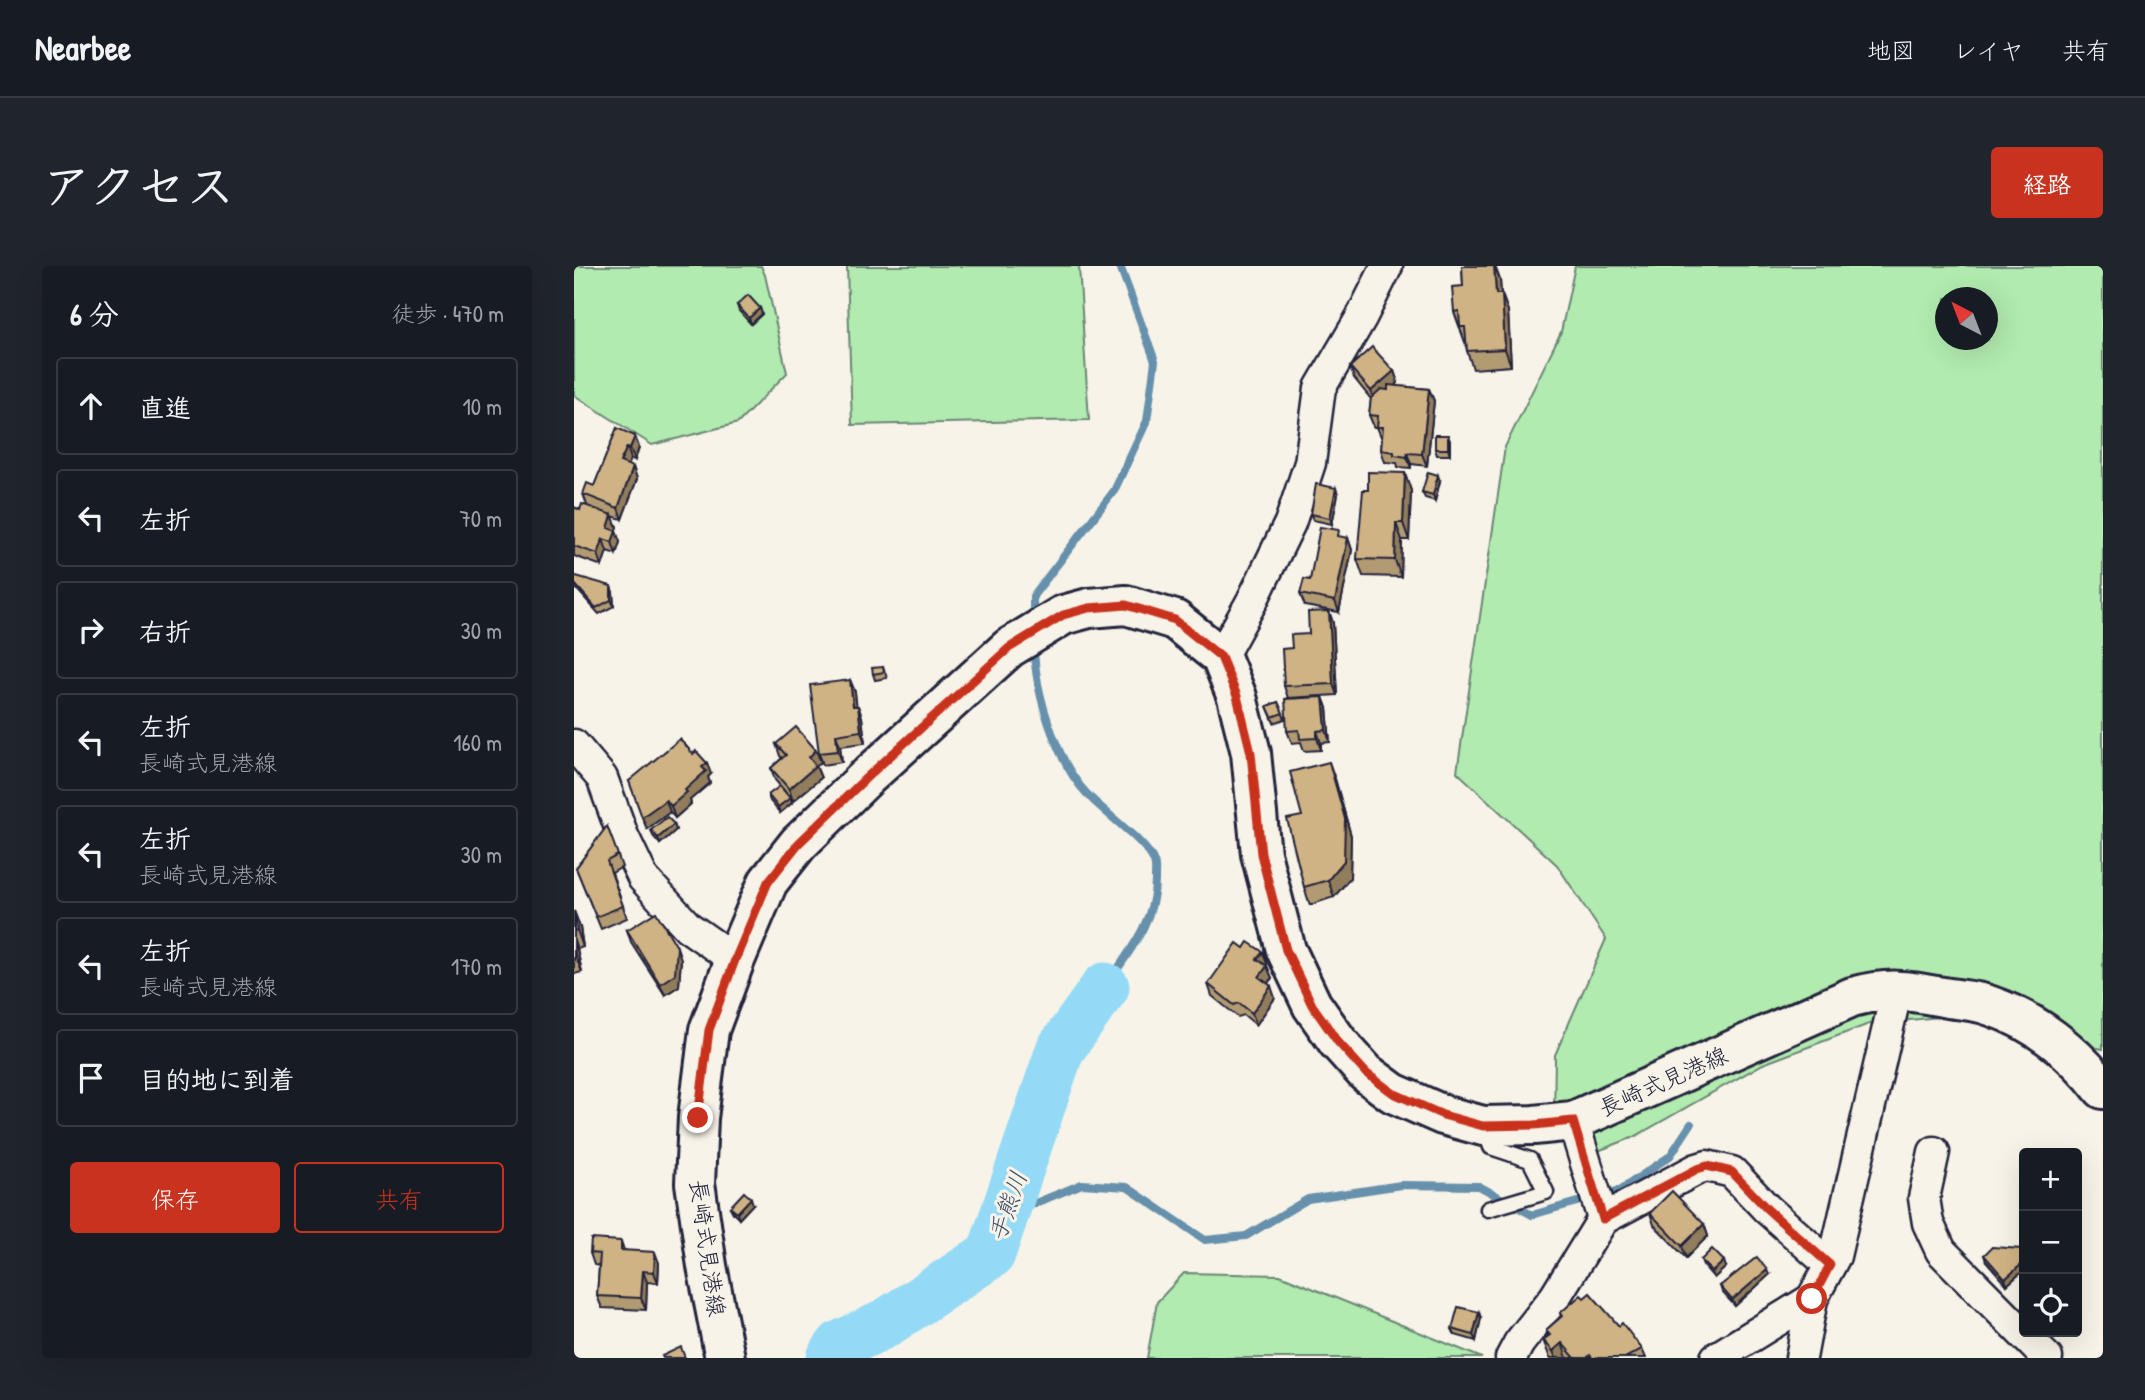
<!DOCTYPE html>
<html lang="ja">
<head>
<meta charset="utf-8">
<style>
	body { margin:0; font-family:"Patrick Hand","Klee One",sans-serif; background:#20242c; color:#f1f3f6 }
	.controls { position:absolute; right:21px; bottom:21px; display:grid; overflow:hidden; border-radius:7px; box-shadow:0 7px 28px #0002 }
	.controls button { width:63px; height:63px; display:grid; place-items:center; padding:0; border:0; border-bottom:2px solid #363941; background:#171b24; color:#f1f3f6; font:35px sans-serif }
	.compass { position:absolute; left:1361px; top:21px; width:63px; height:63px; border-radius:50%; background:#171b24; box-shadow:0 7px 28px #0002; rotate:318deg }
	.stop { position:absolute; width:21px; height:21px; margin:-16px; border:5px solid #c8321e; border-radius:50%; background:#fff }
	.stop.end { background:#c8321e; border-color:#fff; box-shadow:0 2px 7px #0008 }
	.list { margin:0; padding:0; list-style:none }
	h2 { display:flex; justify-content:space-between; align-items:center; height:91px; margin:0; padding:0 28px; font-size:30px }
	h2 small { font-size:23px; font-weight:400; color:#9ea1a6 }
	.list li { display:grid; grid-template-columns:46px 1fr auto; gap:21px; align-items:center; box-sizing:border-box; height:98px; margin:0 14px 14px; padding:0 14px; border:2px solid #363941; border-radius:7px }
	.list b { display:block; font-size:26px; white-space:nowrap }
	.list p { margin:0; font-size:23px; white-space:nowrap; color:#9ea1a6 }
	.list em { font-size:23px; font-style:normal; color:#9ea1a6 }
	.actions { display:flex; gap:14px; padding:21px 28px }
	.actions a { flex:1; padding:16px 0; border:2px solid #c8321e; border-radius:7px; text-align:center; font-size:24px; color:#c8321e }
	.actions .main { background:#c8321e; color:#fff }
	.icon { flex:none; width:38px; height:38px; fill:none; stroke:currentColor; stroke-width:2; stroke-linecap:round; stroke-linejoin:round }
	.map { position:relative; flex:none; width:1529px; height:1092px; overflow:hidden; border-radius:7px }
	header { display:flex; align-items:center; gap:42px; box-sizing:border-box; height:98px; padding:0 35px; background:#171b24; border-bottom:2px solid #363941 }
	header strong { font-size:33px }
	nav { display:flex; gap:38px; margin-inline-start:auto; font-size:24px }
	.intro { display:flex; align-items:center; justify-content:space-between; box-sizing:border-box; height:168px; padding:0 42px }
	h1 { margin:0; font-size:49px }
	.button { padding:18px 32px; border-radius:7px; background:#c8321e; color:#fff; font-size:24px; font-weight:700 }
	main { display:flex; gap:42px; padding:0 42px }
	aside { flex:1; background:#171b24; border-radius:7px; box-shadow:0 7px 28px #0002 }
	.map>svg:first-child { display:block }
	.green { fill:#b1ebaf; stroke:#6a8675; stroke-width:2; fill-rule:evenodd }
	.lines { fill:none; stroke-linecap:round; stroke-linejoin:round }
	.stream { stroke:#6690ab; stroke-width:8 }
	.river { stroke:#94daf6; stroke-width:49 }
	.lane-casing { stroke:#22223b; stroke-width:19 }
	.street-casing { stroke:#22223b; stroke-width:35 }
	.secondary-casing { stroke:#22223b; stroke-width:44 }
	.lane { stroke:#f7f3e8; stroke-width:14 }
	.street { stroke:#f7f3e8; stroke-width:30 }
	.secondary { stroke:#f7f3e8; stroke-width:38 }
	.wall { fill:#b29a72; stroke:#22223b; stroke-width:2 }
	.shaded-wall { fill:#917d5c; stroke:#22223b; stroke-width:2 }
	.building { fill:#cfb384; stroke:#22223b; stroke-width:2 }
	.route { stroke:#c8321e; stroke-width:9 }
	.labels { text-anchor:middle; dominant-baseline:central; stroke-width:6; stroke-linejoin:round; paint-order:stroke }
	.street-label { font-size:23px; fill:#22223b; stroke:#f7f3e8 }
	.water-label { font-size:24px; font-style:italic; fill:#3e506a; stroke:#f7f3e8 }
</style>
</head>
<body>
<header>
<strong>Nearbee</strong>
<nav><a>地図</a><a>レイヤ</a><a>共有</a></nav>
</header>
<div class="intro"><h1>アクセス</h1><a class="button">経路</a></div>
<main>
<aside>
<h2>6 分<small>徒歩 · 470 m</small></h2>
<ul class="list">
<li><svg class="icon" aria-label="ahead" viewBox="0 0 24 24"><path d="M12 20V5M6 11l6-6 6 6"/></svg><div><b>直進</b></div><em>10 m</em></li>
<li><svg class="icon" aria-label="left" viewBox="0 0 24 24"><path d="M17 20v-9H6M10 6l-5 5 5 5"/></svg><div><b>左折</b></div><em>70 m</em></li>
<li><svg class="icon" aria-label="right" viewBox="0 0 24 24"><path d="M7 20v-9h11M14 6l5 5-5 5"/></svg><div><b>右折</b></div><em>30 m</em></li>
<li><svg class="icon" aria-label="left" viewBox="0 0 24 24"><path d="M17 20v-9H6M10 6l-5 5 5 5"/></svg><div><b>左折</b><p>長崎式見港線</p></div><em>160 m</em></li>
<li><svg class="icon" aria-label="left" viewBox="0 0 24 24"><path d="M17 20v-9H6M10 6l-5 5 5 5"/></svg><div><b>左折</b><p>長崎式見港線</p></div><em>30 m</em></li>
<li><svg class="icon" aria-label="left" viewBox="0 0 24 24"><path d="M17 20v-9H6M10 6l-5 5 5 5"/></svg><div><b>左折</b><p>長崎式見港線</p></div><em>170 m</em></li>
<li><svg class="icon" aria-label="arrive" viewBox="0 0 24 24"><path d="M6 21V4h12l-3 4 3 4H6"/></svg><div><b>目的地に到着</b></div></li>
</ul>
<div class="actions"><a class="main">保存</a><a>共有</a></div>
</aside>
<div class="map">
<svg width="1529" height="1092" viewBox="0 0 1529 1092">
	<rect width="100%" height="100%" fill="#f7f3e8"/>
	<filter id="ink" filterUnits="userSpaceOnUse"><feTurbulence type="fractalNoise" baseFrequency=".0143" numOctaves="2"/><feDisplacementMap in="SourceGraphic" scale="14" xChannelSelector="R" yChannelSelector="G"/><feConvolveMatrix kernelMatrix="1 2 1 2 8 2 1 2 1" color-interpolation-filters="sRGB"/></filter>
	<g filter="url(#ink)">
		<!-- green -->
		<g class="green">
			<polygon points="0,0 187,0 191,9 213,107 164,157 78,179 0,129"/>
			<polygon points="273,0 505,0 515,154 278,159"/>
			<path d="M 1001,0 L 1529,0 L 1529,783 L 1465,771 L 1376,750 L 1295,758 L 1189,798 L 1060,871 L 1016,888 L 980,854 L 981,789 L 1032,673 L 983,599 L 883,506 L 931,181 L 987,66 ZM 1372,32 L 1414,32 L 1414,74 L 1372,74 Z"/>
			<polygon points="610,1007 706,1009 908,1092 573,1092 583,1036"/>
		</g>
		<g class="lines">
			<!-- stream -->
			<g class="stream">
				<polyline points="459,354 459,330 540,225 573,155 581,95 546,0"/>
				<path d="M 460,381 C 461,426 482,495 513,528 C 528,545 574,577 580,596 C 582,601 581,608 581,612 C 582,655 554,687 531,721"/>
				<polyline points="1029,929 1046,924 1096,890 1117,858"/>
				<polyline points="430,950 508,918 553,921 631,974 672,970 734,933 827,919 905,920 958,949 1017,932"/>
			</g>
			<!-- river -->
			<polyline class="river" points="257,1092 266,1079 309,1059 417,988 486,784 531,721"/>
			<!-- lane casing -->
			<g class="lane-casing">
				<polyline id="lane" points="910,861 917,881 956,894 972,926 914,943"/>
			</g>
			<!-- street casing -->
			<g class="street-casing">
				<g id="street">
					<polyline points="647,391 678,335 716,257 736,197 746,122 787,52 813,0"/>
					<polyline points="0,479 28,512 49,570 69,612 114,661 161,694"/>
					<polyline points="1360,886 1350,932 1354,957 1367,985 1473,1092"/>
					<polyline points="1029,953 1123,903 1133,900 1158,906 1193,943 1256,999"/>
					<polyline points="937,1092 945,1077 981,1031 1029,953 999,855"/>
					<polyline points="1142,1092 1238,1033"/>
					<polyline points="1227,1092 1238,1033 1261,990 1323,723"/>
				</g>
			</g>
			<!-- secondary casing -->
			<g class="secondary-casing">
				<path id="secondary" d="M 151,1092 L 133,1000 L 121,917 L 124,852 L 135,764 L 161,694 L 194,616 L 224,578 L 292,512 L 435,382 L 489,349 L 515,342 L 552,339 L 601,354 L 647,391 L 663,431 L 677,487 L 687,588 L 712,684 L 738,739 L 764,776 L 792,807 L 819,827 L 869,849 L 909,860 L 960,859 L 999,855 L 1278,731 C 1315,721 1331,724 1369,731 C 1384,734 1402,734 1417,740 C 1461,755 1501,786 1529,823"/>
			</g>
			<!-- lane -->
			<use href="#lane" class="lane"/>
			<!-- street -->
			<use href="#street" class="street"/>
			<!-- secondary -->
			<use href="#secondary" class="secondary"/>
		</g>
		<!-- wall -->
		<g class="wall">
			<polygon points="888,0 921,0 926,14 927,28 934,45 937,100 899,103 893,85 892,79 880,46 889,20"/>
			<polygon points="163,39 186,42 188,48 177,58 165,45"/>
			<polygon points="776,101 820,105 824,117 821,120 855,123 860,135 853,200 837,198 837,202 824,201 823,197 811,196 807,184 808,173 803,161 800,161 795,149 797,133 780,112"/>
			<polygon points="43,162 65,181 61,194 57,193 54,199 59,201 63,213 48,253 38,250 43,261 41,264 46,276 42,288 33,285 28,300 0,290 0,241 6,244 13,239 9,228 20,220"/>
			<polygon points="876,175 876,189 863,189 861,183"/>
			<polygon points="831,207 837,225 835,274 828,274 827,311 789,310 783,293 794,224"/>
			<polygon points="866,215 861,235 851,232 848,226"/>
			<polygon points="764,228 758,258 739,254 737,248"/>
			<polygon points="768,271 774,272 778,284 765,346 731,340 726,328"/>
			<polygon points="0,317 39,326 40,340 25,348 0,320"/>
			<polygon points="755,345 759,357 763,429 714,432 710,420 718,382 735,368"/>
			<polygon points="309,401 313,412 301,414 299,408"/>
			<polygon points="276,414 281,426 282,440 284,440 288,451 291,477 266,480 268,496 249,499 245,487"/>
			<polygon points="749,431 753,442 756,476 747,477 747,484 730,485 727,476 718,477 713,465"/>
			<polygon points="704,436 711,453 700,457 693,440"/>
			<polygon points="202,478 247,496 242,500 247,512 219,535 201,514 197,502 208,492 206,490"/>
			<polygon points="137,508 134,511 136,517 116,534 117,538 101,552 96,546 73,563 55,515"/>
			<polygon points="761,513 777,570 776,612 760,631 736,639 730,621 728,550"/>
			<polygon points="194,529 216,532 218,537 206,547 196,535"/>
			<polygon points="100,558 102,564 86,578 79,570 77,564"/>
			<polygon points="33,560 48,601 38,607 53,652 27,663 2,602"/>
			<polygon points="0,645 6,661 9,681 3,683 8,706 0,708"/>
			<polygon points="53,664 107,693 105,720 91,729 57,676"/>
			<polygon points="670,682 689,686 693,698 692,699 693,700 698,712 694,717 701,732 682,759 670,749 664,751 638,730 634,718"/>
			<polygon points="179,938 165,953 159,947 156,941"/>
			<polygon points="1076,947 1130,958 1134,970 1112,992 1080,959"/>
			<polygon points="47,975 50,984 85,997 84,1017 73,1016 72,1044 28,1042 23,1030 25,1000 20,999 16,987"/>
			<polygon points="1410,989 1450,989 1450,1004 1433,1019 1412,995"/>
			<polygon points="1127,994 1152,1001 1140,1012 1129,999"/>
			<polygon points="1195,1009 1161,1040 1148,1026 1146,1020"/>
			<polygon points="1010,1032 1045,1060 1068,1083 1072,1092 976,1092 969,1074 974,1070 972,1064 987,1050 986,1047"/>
			<polygon points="907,1052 902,1075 881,1069 878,1063"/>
		</g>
		<!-- shaded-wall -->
		<g class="shaded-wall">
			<polygon points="920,0 926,14 928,45 922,28"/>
			<polygon points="928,28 934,45 937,100 931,83"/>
			<polygon points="186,42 188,48 177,58 175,52"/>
			<polygon points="820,105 824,117 801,137 797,125"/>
			<polygon points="855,123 860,135 853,200 848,188"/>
			<polygon points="874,169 876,175 876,189 874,183"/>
			<polygon points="61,170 65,181 61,194 56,182"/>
			<polygon points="53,181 57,193 51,208 46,196"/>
			<polygon points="833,187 837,198 837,202 833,191"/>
			<polygon points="59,201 63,213 48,253 44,242"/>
			<polygon points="831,207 837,225 835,274 829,257"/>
			<polygon points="864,209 866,215 861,235 859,229"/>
			<polygon points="762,222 764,228 758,258 756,252"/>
			<polygon points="38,249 43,261 38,274 34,262"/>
			<polygon points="822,257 828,274 827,311 821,294"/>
			<polygon points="42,265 46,276 42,288 38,276"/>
			<polygon points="774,272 778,284 765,346 761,335"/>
			<polygon points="29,273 33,285 28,300 24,288"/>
			<polygon points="37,320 39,326 40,340 37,334"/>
			<polygon points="755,345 759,357 763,429 759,418"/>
			<polygon points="276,414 281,426 284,452 279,440"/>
			<polygon points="749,431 753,442 756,476 752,464"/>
			<polygon points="284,440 288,451 291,477 287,465"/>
			<polygon points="743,465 747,477 747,484 743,472"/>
			<polygon points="262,469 266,480 268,496 264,485"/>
			<polygon points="242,484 247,496 239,503 235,491"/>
			<polygon points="755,496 761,513 777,570 776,612 760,631 754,614"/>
			<polygon points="133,497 137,508 134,511 136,517 116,534 117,538 101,552 97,540 128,501"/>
			<polygon points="242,500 247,512 219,535 215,523"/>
			<polygon points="216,532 218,537 206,547 204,541"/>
			<polygon points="92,534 96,546 73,563 68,551"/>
			<polygon points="100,558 102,564 86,578 84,572"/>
			<polygon points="0,645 6,661 9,681 3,664"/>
			<polygon points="0,674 3,683 8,706 1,689"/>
			<polygon points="103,681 107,693 105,720 91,729 86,718"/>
			<polygon points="689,686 693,698 688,705 683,693"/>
			<polygon points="693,700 698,712 689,723 685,711"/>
			<polygon points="697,720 701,732 682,759 678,747"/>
			<polygon points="177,932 179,938 165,953 163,947"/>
			<polygon points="1130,958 1134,970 1112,992 1108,980"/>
			<polygon points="1448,983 1450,989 1450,1004 1433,1019 1431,1013"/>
			<polygon points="81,986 85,997 84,1017 80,1006"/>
			<polygon points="1150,995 1152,1001 1140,1012 1138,1006"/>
			<polygon points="1193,1004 1195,1009 1161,1040 1158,1034"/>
			<polygon points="69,1005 73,1016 72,1044 67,1032"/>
			<polygon points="905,1046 907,1052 902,1075 899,1069"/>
			<polygon points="988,1077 993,1092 982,1092 979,1085"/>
		</g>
		<!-- building -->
		<g class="building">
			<polygon points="888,0 920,0 922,28 928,28 931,83 893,85 891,61 886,61 885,45 880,46 878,21 889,20"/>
			<polygon points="174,29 186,42 175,52 163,39"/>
			<polygon points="798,81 820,105 797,125 776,101"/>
			<polygon points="814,119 855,123 848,188 833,187 833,191 820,189 820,186 807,184 809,161 803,161 804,150 795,149 797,132 807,123 814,124"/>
			<polygon points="43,162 61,170 56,182 53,181 46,196 59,201 44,242 9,228 13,217 20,220"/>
			<rect x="861" y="169" width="13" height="14"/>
			<polygon points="794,206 831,207 829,257 822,257 821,294 783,293 789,224 794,224"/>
			<polygon points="854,206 864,209 859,229 848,226"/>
			<polygon points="742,218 762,222 756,252 737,248"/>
			<polygon points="8,238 38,249 34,262 42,265 38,276 29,273 24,288 0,280 0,241 6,244"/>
			<polygon points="746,261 765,264 764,270 774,272 761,335 726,328 730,313 736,314"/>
			<polygon points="2,310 37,320 37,334 22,342 0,317 0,312"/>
			<polygon points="755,345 759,418 710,420 708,383 718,382 717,369 735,368 734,346"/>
			<polygon points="309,401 310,406 299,408 298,402"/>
			<polygon points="276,414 279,440 284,440 287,465 262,469 264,485 245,487 236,419"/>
			<polygon points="749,431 752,464 743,465 743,472 726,473 725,464 713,465 711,433"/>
			<polygon points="704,436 709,447 698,451 693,440"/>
			<polygon points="222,461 242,484 235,491 242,500 215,523 197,502 212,489 202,478"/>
			<polygon points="106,473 119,488 122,485 133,497 128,501 132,505 111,524 113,526 97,540 92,534 68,551 55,515"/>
			<polygon points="755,496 771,553 770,595 754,614 730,621 713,553 728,550 716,506"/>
			<polygon points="206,520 216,532 204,541 194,529"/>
			<polygon points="93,551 100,558 84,572 77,564"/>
			<polygon points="33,560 44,589 33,595 49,640 22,651 2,602"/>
			<polygon points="0,646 3,664 0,665"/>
			<polygon points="82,646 103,681 101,708 86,718 53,664"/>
			<polygon points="674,676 689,686 683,693 693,700 685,711 697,720 678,747 665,737 660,739 634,718 663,677 670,682"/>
			<polygon points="1098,925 1130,958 1108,980 1076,947"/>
			<polygon points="170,926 177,932 163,947 156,941"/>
			<polygon points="17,973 47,975 47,984 81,986 80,1006 69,1005 67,1032 23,1030 26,988 16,987"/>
			<polygon points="1418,981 1448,983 1448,998 1431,1013 1410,989"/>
			<polygon points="1138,983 1150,995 1138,1006 1127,994"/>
			<polygon points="1183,991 1193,1004 1158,1034 1146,1020"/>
			<polygon points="1016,1027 1045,1060 1048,1057 1068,1083 1051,1092 1018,1092 1016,1089 1013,1092 1001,1092 988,1077 979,1085 969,1074 976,1069 972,1064 988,1050 986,1047 1007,1029 1010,1032"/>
			<polygon points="884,1041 905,1046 899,1069 878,1063"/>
			<polygon points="107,1081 111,1092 89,1092 88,1090"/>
		</g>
	</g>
	<g class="lines" filter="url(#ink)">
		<!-- route -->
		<polyline class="route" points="124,852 135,764 161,694 194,616 224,578 292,512 435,382 489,349 515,342 552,339 601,354 647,391 663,430 677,487 687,588 712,684 738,739 764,776 792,807 819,827 869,849 909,860 960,859 999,855 1029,953 1123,903 1133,900 1158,906 1193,943 1256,999 1238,1033"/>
	</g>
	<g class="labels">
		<!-- street labels -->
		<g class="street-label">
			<text transform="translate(1089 815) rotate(-24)">長崎式見港線</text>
			<text transform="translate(134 982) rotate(82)">長崎式見港線</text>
		</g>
		<!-- water labels -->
		<g class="water-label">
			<text transform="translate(433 940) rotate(-71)">手熊川</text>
		</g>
	</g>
</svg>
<div class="controls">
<button>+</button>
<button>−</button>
<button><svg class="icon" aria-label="locate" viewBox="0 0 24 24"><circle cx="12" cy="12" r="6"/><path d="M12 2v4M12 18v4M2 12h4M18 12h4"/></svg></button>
</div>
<svg class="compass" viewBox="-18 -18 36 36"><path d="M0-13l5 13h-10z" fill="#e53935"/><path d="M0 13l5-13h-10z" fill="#9ea1a6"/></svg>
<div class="stop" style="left:1238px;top:1033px"></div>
<div class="stop end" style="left:124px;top:852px"></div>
</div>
</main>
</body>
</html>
